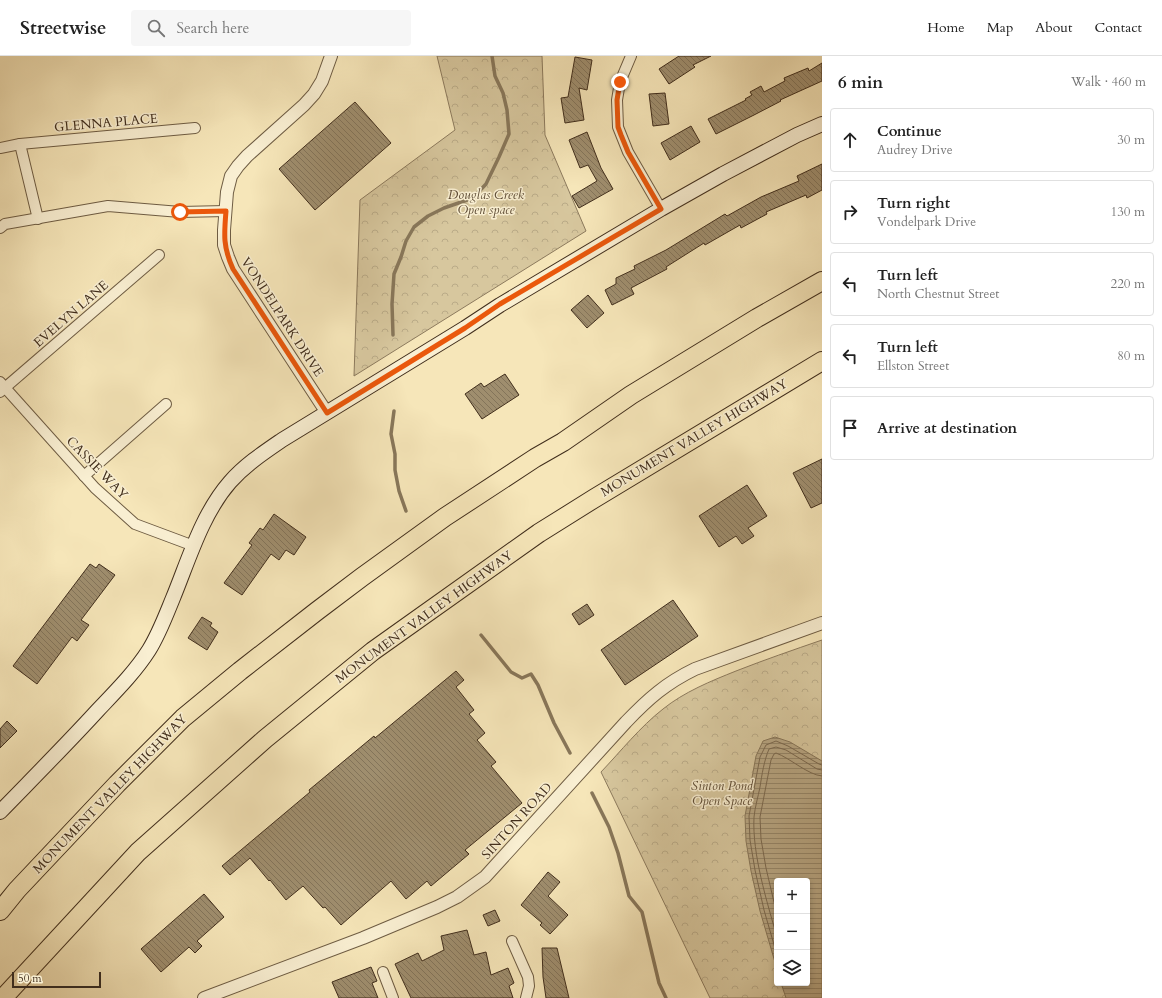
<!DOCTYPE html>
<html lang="en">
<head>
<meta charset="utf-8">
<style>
	body { margin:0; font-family:Cardo,serif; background:#f6f6f6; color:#222 }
	.controls { position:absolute; right:12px; bottom:12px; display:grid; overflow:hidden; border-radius:4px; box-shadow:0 2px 6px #0003 }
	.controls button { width:36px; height:36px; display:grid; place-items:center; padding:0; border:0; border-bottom:1px solid #e0e0e0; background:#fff; color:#222; font:20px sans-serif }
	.scale { position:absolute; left:12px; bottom:10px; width:89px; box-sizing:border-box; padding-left:4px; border:2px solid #412e1c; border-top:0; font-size:11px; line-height:14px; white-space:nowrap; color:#412e1c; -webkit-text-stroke:3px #f9efd2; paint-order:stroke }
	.stop { position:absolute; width:12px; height:12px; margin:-9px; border:3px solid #ea580c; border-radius:50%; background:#fff }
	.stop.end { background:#ea580c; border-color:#fff; box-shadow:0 1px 4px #0008 }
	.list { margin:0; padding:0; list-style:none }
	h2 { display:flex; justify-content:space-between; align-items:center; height:52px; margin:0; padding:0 16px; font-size:17px }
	h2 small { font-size:13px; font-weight:400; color:#767676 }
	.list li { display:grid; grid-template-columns:26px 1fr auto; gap:12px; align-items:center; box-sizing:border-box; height:64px; margin:0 8px 8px; padding:0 8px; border:1px solid #e0e0e0; border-radius:4px }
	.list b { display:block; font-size:15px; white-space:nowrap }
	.list p { margin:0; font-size:13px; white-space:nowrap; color:#767676 }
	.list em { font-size:13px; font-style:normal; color:#767676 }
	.icon { flex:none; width:22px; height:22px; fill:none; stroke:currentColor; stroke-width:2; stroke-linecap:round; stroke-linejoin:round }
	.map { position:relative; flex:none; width:822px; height:942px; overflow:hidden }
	header { display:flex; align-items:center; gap:24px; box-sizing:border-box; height:56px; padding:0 20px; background:#fff; border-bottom:1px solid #e0e0e0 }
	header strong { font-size:19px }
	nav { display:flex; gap:22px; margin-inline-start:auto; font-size:14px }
	.search { width:280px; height:36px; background:#f6f6f6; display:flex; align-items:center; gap:10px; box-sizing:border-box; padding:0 14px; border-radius:4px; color:#767676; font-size:15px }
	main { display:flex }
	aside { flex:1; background:#fff }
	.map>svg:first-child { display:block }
	.park { fill:url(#park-crowns); stroke:#8c7a5d; fill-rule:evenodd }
	.water { fill:url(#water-rules); stroke:#88775a }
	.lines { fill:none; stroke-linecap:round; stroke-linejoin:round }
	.shore { stroke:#7c6a50; stroke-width:1 }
	.stream { stroke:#88775a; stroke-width:3.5 }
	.building { fill:url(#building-back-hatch); stroke:#412e1c }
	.minor-casing { stroke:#6e5c43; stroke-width:12 }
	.tertiary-casing { stroke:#6e5c43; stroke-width:14 }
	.secondary-casing { stroke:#412e1c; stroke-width:16 }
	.motorway-casing { stroke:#412e1c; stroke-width:20 }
	.minor { stroke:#f9efd2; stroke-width:10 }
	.tertiary { stroke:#f9efd2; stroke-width:12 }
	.secondary { stroke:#f9efd2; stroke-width:14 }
	.motorway { stroke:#f6e6b9; stroke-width:18 }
	.route { stroke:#ea580c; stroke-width:5 }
	.labels { text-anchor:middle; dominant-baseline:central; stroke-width:3; stroke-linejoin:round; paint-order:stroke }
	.street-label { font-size:13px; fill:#412e1c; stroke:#f9efd2 }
	.park-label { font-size:13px; font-style:italic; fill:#5f4d36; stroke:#f9efd2 }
</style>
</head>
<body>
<header>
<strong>Streetwise</strong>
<div class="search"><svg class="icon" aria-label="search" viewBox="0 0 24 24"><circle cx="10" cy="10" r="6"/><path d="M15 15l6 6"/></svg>Search here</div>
<nav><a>Home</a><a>Map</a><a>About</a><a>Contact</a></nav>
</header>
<main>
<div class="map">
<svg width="822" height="942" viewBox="0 0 822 942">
	<defs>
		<pattern id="park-crowns" width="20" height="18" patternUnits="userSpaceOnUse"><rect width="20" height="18" fill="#d7c79e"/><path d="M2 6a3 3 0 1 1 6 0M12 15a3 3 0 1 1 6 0" fill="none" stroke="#baab88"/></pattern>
		<pattern id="water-rules" width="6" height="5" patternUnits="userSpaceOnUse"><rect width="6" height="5" fill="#b8a784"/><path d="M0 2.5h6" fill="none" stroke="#97886b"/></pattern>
		<pattern id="building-back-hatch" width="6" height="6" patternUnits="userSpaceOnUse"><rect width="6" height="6" fill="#9f8e6e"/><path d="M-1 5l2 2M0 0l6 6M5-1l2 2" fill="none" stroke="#83745a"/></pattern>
	</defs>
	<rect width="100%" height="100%" fill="#f6e6b9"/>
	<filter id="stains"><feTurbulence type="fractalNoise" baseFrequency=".005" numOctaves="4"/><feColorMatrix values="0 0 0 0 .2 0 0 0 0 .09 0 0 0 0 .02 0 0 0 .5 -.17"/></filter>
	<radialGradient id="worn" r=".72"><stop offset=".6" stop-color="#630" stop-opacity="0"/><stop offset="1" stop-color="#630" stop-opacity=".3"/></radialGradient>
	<!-- park -->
	<g class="park">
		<polygon points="437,0 542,0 545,79 586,175 354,320 360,144 455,74"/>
		<path d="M 822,584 L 822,942 L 710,942 L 601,716 C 621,695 640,671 663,653 C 684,636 711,625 736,615 C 764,604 793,594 822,584 ZM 777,825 L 807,825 L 807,927 L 777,927 Z"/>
	</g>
	<!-- water -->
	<polygon class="water" points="775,681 790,686 822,705 822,942 786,942 781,927 807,927 807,825 777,825 777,913 760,855 751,815 746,785 745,760 756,700 763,685"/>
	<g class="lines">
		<!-- shore -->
		<g class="shore">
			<path d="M 777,859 L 766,812 L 761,783 L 760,761 L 771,704 L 774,698 L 776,697 C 790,702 808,719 822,720"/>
			<path d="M 777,881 C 767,846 752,798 754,761 C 755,751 758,741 760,731 C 762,718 764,705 769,693 L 776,691 L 786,694 L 817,713 L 822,714"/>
			<polyline points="777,899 764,854 755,814 750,784 749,760 760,701 766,689 776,685 788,690 819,708 822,709"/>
		</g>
		<!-- stream -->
		<g class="stream">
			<polyline points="393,279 392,248 394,218 401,201 406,185 414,171 428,160 444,152 473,142 486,128 499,101 509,78 507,54 503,37 495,20 492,0"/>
			<polyline points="394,355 391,378 395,398 395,414 399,435 406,455"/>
			<polyline points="481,579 511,616 522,622 531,618 538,629 554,667 570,697"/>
			<polyline points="592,737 609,771 618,797 629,840 642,856 659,927 666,942"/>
		</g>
	</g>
	<!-- building -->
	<g class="building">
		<polygon points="679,0 711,0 693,9 695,11 669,28 659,13"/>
		<polygon points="575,1 592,4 587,34 579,32 584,64 565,67 561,42 568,41"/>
		<polygon points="822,7 822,25 780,44 781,45 754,59 716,78 708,63 746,44 745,43 752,39 750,36 761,30 764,36 785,25 784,22 808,12 809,15"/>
		<polygon points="665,37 669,68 653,70 649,38"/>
		<polygon points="355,46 391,87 315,154 279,113"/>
		<polygon points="691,70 700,86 670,104 661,87"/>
		<polygon points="587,76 601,112 613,133 579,152 572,140 597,125 588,109 580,112 569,84"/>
		<polygon points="822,108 822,134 807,142 806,139 766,156 767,158 741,172 740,169 705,189 704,187 666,211 667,213 631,232 634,238 612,249 605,234 616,228 616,222 635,213 634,210 666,194 725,158 727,160 761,141 799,125 797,120"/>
		<polygon points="588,239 604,257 587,272 571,254"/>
		<polygon points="505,318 519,339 482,363 465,338 481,327 484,331"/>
		<polygon points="822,403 822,447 811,452 793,417"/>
		<polygon points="747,429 767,460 748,472 754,480 742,488 736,480 719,491 699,460"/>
		<polygon points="274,458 306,481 294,499 286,494 279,504 271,498 242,539 224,527 252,489 249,487 260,472 263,474"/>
		<polygon points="90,508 96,512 99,508 115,519 81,564 89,569 77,585 72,581 37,628 13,610"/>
		<polygon points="673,544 698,580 625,629 601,594"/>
		<polygon points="587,548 594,559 579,569 572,558"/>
		<polygon points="202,561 212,567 210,570 218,576 207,594 188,582"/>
		<polygon points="456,615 464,624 456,631 474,654 469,658 485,677 477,684 496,706 491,710 522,747 465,794 469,798 431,830 427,825 406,843 391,825 341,869 325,851 323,852 303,830 286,844 270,824 269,825 250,802 230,819 222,810 310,736 309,734 374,680 375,682"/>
		<polygon points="7,665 17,675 0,692 0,673"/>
		<polygon points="548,816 560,826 548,840 568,859 550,878 540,869 542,867 521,849"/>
		<polygon points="204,838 224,861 197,885 202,890 195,897 189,891 161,916 141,893"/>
		<polygon points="495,854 500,865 488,870 483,859"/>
		<polygon points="467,874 474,899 486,896 491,919 508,912 514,927 509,930 513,942 411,942 395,908 418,897 422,905 444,894 441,880"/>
		<polygon points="542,892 557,892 569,942 546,942 543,921"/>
		<polygon points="371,911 377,925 372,927 378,942 339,942 332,926"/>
	</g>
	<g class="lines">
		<!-- minor casing -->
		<g class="minor-casing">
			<g id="minor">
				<polyline points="631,0 620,26 617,44 618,71 628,96 661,153"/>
				<polyline points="20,88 38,163"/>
				<polyline points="0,92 20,88 195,72"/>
				<polyline points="0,172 5,168 108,150 180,156 226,155"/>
				<polyline points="0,326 95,432 135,468 194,490"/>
				<polyline points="0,336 159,199"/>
				<polyline points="84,420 166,348"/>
				<polyline points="512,885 528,921 529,930 526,942"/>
				<polyline points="383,916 393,942"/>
			</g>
		</g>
		<!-- tertiary casing -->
		<g class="tertiary-casing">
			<g id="tertiary">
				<polyline points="327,357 233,213 228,201 224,189 224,174 227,136 231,120 238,110 247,100 304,49 314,38 322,25 331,0"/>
				<path d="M 204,942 L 363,882 L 437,851 L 457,841 L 485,821 L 626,666 C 648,643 666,627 695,613 L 822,567"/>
			</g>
		</g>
		<!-- secondary casing -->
		<g class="secondary-casing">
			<path id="secondary" d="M 0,756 C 33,722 66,689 98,654 C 116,635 135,616 149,594 C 159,578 166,559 173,542 C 189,503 202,458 230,426 C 245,409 263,397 282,384 L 465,272 L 500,249 L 661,153 L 723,118 L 797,79 L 822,68"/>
		</g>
		<!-- motorway casing -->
		<g class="motorway-casing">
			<g id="motorway">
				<polyline points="0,855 17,834 117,728 183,662 240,615 317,555 362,521 445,461 535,402 563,386 631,339 757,262 822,225"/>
				<polyline points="3,942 138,796 265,683 373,595 539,477 595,442 822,305"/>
			</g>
		</g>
		<!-- minor -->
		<use href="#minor" class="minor"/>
		<!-- tertiary -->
		<use href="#tertiary" class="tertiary"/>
		<!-- secondary -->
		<use href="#secondary" class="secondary"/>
		<!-- motorway -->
		<use href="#motorway" class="motorway"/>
	</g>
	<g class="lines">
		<!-- route -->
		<path class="route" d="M 180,156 L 226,155 C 224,179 223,191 233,213 L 327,357 L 465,272 L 500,248 L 661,153 L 628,96 L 621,79 L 618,71 L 617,44 L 620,26"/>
	</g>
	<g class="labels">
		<!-- street labels -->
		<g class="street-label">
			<text transform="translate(106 67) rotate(-5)">GLENNA PLACE</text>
			<text transform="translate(71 258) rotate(-41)">EVELYN LANE</text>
			<text transform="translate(282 261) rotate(57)">VONDELPARK DRIVE</text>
			<text transform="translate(694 382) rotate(-31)">MONUMENT VALLEY HIGHWAY</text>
			<text transform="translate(97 412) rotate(46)">CASSIE WAY</text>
			<text transform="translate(424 561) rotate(-36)">MONUMENT VALLEY HIGHWAY</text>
			<text transform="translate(110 738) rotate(-46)">MONUMENT VALLEY HIGHWAY</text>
			<text transform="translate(517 765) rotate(-48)">SINTON ROAD</text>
		</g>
		<!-- park labels -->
		<g class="park-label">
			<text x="486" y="139">Douglas Creek<tspan x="486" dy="15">Open space</tspan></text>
			<text x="722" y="730">Sinton Pond<tspan x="722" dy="15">Open Space</tspan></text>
		</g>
	</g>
	<rect width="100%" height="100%" filter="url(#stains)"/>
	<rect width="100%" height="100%" fill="url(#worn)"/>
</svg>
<div class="controls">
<button>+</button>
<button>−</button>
<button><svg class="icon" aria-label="layers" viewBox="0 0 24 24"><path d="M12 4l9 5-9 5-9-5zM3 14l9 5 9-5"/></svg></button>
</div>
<div class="scale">50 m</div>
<div class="stop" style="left:180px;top:156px"></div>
<div class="stop end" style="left:620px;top:26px"></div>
</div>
<aside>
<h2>6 min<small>Walk · 460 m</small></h2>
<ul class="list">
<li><svg class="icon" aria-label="ahead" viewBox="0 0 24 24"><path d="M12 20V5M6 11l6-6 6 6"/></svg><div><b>Continue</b><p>Audrey Drive</p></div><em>30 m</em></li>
<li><svg class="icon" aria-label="right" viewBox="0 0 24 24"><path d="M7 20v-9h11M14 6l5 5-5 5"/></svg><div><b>Turn right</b><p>Vondelpark Drive</p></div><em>130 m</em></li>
<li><svg class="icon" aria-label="left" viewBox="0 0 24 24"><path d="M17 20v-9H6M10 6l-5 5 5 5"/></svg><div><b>Turn left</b><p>North Chestnut Street</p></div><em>220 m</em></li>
<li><svg class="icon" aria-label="left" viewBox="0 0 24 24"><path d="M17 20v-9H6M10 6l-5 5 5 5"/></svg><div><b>Turn left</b><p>Ellston Street</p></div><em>80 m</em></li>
<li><svg class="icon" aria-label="arrive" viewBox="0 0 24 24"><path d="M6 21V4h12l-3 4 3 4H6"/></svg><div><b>Arrive at destination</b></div></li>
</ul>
</aside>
</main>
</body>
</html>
